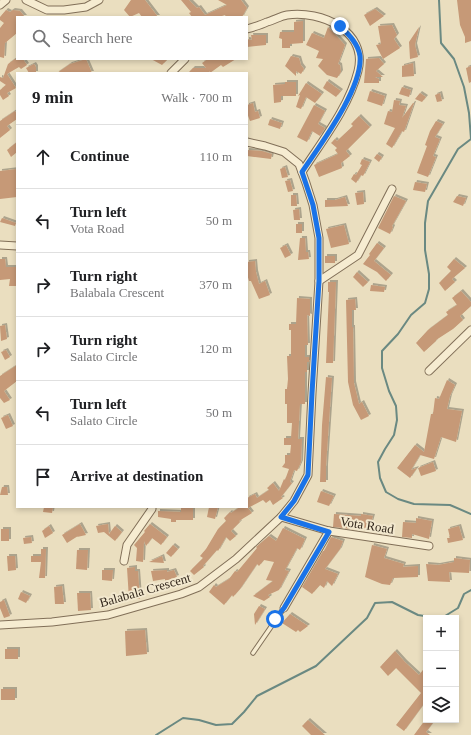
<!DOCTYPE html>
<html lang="en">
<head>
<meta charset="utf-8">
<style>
	body { margin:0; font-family:"Times New Roman",serif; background:#f2f2f2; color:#202124 }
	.controls { position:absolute; right:12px; bottom:12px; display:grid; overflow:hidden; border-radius:0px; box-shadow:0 2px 6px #0003 }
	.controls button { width:36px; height:36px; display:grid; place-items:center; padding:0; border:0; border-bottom:1px solid #e0e0e0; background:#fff; color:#202124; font:20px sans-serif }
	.stop { position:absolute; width:12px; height:12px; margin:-9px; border:3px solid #1a73e8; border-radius:50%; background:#fff }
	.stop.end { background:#1a73e8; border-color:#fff; box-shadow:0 1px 4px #0008 }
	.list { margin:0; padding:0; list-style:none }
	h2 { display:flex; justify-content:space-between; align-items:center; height:52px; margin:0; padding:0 16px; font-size:17px }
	h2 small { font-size:13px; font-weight:400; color:#757577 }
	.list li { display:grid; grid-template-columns:26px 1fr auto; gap:12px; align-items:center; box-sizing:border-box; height:64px; padding:0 16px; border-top:1px solid #e0e0e0 }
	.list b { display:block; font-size:15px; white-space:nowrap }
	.list p { margin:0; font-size:13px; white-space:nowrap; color:#757577 }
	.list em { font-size:13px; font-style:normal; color:#757577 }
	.icon { flex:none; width:22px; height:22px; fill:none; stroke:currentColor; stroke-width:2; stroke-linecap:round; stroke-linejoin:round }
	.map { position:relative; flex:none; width:471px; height:735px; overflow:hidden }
	.search { position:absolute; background:#fff; box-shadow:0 2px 6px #0003; left:16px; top:16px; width:232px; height:44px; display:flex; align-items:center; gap:10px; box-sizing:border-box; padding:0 14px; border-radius:0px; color:#757577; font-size:15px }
	.panel { position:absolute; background:#fff; box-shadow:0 2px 6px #0003; left:16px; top:72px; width:232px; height:436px; border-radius:0px }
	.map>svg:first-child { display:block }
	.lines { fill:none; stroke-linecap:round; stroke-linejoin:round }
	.stream { stroke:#6a8982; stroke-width:2 }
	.building { fill:#c69977; filter:url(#shadow) }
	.lane-casing { stroke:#816f58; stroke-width:5.5 }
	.street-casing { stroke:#816f58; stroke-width:9 }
	.lane { stroke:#f6ecd1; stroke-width:3.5 }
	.street { stroke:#f6ecd1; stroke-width:7 }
	.route { stroke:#1a73e8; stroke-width:5 }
	.labels { text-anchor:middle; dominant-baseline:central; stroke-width:4; stroke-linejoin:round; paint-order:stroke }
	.street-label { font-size:13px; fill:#32271c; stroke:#f2e8ce }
</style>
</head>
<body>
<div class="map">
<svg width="471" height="735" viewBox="0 0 471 735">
	<defs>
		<filter id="shadow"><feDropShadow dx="2" dy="-2" stdDeviation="0" flood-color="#0004"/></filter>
	</defs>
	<rect width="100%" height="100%" fill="#eadebf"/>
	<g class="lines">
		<!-- stream -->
		<g class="stream">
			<polyline points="439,0 441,43 454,59 464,87 469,113 471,139 458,149 428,201 425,223 425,250 429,274 429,289 425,303 411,315 398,334 382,351 382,368 389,391 396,406 397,420 394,435 385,449 378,462 380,478 386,492 398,499 414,504 450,505 471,514"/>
			<polyline points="156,735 183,718 199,720 216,725 232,724 244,712 257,696 316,666 367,618 375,603 392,602 418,615 431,617 445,616 458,608 464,594 471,590"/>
		</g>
	</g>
	<!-- building -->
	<g class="building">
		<polygon points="131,0 145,0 158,17 142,17 139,13 130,17 124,10"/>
		<polygon points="181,0 189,0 197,8 199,7 205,15 227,5 218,0 241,0 247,8 242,17 226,17 225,15 219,17 192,17 189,13 191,12"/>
		<polygon points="457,0 471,0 471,41 465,43 465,37 460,25"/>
		<polygon points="375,9 384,16 370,26 364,15"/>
		<polygon points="6,10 10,12 13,10 20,11 25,17 17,17 17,33 5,43 4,58 0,57 0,28 4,23 0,20 0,17"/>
		<polygon points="303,21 303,43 290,44 290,48 282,48 282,39 279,38 280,32 294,32 294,22"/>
		<polygon points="392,25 397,35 394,39 400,48 383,59 376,45 381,44 378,26"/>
		<polygon points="328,27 345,45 338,64 340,65 341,72 337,78 327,75 318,66 323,59 316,58 319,51 306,45 312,33 324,38"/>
		<polygon points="419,27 415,45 418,57 410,59 409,42"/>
		<polygon points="251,35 266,35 266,45 247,47 247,39 252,40"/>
		<polygon points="291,56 299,58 301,65 304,69 301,74 296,71 296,76 285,66"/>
		<polygon points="379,58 384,64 376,71 383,77 375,77 379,79 379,83 364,83 366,59"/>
		<polygon points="15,59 23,59 27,65 21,69 19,67 7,74 16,88 7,93 9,96 3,100 0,95 0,90 6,85 0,81 0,77 3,78 8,64"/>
		<polygon points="86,59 92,73 57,73 70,64"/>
		<polygon points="151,59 168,59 162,65"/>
		<polygon points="208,59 236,59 223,67 221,65 210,73 209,71 209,73 188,73 193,68 206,68 202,63"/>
		<polygon points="413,63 414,76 402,77 402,66"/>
		<polygon points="34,64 36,67 36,73 29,73 26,68"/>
		<polygon points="471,66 471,82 469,83 466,68"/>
		<polygon points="327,81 341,91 336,97 323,88"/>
		<polygon points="285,82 296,82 296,96 281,96 281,102 274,103 273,85 285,84"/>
		<polygon points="306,83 322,94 315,103 306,97 301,109 296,107 300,95 298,96"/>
		<polygon points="402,87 411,90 409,97 399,94"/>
		<polygon points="370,91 385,96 382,106 367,101"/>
		<polygon points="420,93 426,97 422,102 415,99"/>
		<polygon points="440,93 442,101 437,102 435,95"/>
		<polygon points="394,100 400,101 399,105 406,106 402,118 413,103 414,103 404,132 402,131 392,148 386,144 395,128 384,124 388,111 392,112"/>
		<polygon points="253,103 255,112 258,111 260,118 250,121 247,113 247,105"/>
		<polygon points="314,105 325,111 318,124 325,128 320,136 312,131 307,142 297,137"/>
		<polygon points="15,111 17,114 17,119 7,126 10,130 0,138 0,121"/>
		<polygon points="359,116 370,127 346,151 350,156 341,163 342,168 319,177 314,165 338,154 335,150 337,148 331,143 335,139 337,141 353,126 351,124"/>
		<polygon points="270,119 282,123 280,129 268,125"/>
		<polygon points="436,121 443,124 435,137 440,139 433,156 436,157 428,177 417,173 427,146 425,145 430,131"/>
		<polygon points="17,142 17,152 11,157 7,150"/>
		<polygon points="247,150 262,151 272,154 271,159 247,156"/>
		<polygon points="377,154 382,157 379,162 374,158"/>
		<polygon points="362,159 370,162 363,176 361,175 356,183 351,179 354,174 356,175 362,165 360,164"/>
		<polygon points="285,167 288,177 282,178 280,169"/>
		<polygon points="17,169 17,197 0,199 0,171"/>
		<polygon points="290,180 293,191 288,192 285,181"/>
		<polygon points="415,182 427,184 425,192 413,190"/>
		<polygon points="363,192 364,204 357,205 355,193"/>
		<polygon points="291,195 296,195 297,206 291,206"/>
		<polygon points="394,196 406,201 392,226 393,227 390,234 378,228"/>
		<polygon points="457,196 466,198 463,206 453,202"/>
		<polygon points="345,197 348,206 325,207 325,200 335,200"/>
		<polygon points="299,209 300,220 294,220 293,210"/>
		<polygon points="2,218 16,223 15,226 0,222"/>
		<rect x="296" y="224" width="6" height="9"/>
		<polygon points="344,225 349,244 331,248 326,229"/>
		<polygon points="300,238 305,238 306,252 308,252 309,259 298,260"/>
		<polygon points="377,243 384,248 374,261 391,275 386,281 377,272 363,264 370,255 369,254"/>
		<polygon points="286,245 291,255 285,258 280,248"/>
		<rect x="325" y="256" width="10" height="7"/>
		<polygon points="0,259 5,259 6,267 17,267 17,286 9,286 10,279 0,280"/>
		<polygon points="454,259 465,268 452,279 455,282 445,291 439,283 451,271 447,267"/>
		<polygon points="255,261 256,272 259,284 265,281 270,295 259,299 251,281 249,281 247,274 247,262"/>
		<polygon points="357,272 368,282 363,287 353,277"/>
		<polygon points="328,282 336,282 333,363 326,363 329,292 328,292"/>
		<polygon points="371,285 385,287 384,292 370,291"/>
		<polygon points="461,291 471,302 471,306 460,316 463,320 453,329 436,340 436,341 424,352 416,343 428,330 448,315 446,312 457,305 452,298"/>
		<polygon points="297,298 310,299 310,316 307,315 308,345 305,345 305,357 309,357 309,362 307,362 307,372 305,372 305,404 300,404 298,439 302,439 301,462 297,471 294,470 290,482 292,483 281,497 283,498 273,505 270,500 266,503 263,500 248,508 252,513 239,521 240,522 231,531 236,536 230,541 226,537 218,551 217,550 203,566 204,567 194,575 190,571 203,558 200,556 206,549 218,529 226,521 224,518 230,512 231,513 240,507 247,507 247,498 255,494 257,498 269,490 267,488 273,483 279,491 284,479 285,480 289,469 282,467 285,463 285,455 290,455 291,445 284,445 284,438 291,438 292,423 287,423 287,404 285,404 285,389 287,389 288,379 287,356 291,356 291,330 289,330 289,324 296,324"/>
		<polygon points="355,299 356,310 352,310 352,327 353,327 354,383 359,404 362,402 369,416 361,420 353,405 348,382 346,300"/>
		<polygon points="5,325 7,339 1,341 0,326"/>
		<polygon points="6,350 10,357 5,360 1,352"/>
		<polygon points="17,365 17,381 4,391 10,400 4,403 0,398 0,376"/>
		<polygon points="326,377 332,378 326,466 326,482 320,482 322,425"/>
		<polygon points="447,380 455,385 450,396 447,409 462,411 456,442 441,437 434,459 420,455 411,470 417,468 410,478 397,468 415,445 424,452 431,414 433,414 435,398 439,399"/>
		<polygon points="8,415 13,426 6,429 1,418"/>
		<polygon points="433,462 436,471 421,476 418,468"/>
		<polygon points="2,487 7,487 8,495 0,495"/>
		<polygon points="321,491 334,496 329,506 317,502"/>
		<polygon points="44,507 53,507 52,513 43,512"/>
		<polygon points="181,507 193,507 193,520 176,520 176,522 171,522 171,519 158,517 158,511 181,512"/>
		<polygon points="209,507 218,507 215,519 207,517"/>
		<polygon points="334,514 361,516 361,514 373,516 369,530 352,524 352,529 333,527"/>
		<polygon points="416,518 432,521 429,539 412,534 412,538 402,537 403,522 416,523"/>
		<polygon points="80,524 86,535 77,537 78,536 67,543 62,535"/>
		<polygon points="108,524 109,534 115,526 122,532 115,541 104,532 98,533 96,526"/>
		<polygon points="150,524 167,537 161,545 152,538 146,546 144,541 143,562 136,561 137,548 134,545 145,532 144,531"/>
		<polygon points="49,526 53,533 45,538 42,531"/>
		<polygon points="459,526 463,540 448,543 447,538 450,538 448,529"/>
		<polygon points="283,528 305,539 300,550 297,548 285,570 289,571 279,590 268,595 270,597 264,601 253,596 273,581 266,580 274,562 264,560 259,566 257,564 240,589 233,597 232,595 224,605 209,592 214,585 216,587 229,579 235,571 237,572 257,548 256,547 269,536 276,541"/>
		<rect x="1" y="529" width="8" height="12"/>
		<polygon points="31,537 32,543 24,544 23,538"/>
		<polygon points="331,537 343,541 340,549 325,569 338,574 332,586 327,581 324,588 320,585 312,594 302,587 323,551 324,551"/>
		<polygon points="173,545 178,549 171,557 166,553"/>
		<polygon points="372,545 387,549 384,558 404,564 403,567 418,566 418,577 393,578 390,585 382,584 365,577"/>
		<polygon points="41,549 46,549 45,578 39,578 41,562 31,562 31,556 41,556"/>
		<polygon points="77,550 88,550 87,570 76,569"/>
		<polygon points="7,556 15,556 16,570 8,571"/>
		<polygon points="162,556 164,563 149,562"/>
		<polygon points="454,558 470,560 469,573 449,572 450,582 428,581 426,564 438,565 454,562"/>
		<polygon points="135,567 135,571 138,571 140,599 129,599 127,568"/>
		<polygon points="102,570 113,570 112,581 102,580"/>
		<polygon points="167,570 167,572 174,570 177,577 165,581 165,579 153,581 151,571"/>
		<polygon points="62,586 64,604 55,604 54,587"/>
		<polygon points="21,592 30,596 26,603 18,599"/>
		<polygon points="77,593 90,593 91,610 78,611"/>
		<polygon points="4,600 10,616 4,618 0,608 0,602"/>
		<polygon points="259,606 265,609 255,625 254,614"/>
		<polygon points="290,614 308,626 300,632 298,630 296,632 282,623"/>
		<polygon points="145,630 147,654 126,656 125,631"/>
		<rect x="5" y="649" width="13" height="10"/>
		<polygon points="395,651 405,662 419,675 426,666 426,701 404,731 396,725 421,693 396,668 388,676 380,667"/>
		<rect x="1" y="689" width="14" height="11"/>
		<polygon points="308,720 325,735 311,735 302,726"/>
		<polygon points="425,720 435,720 426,732 430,735 414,735"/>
	</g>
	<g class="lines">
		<!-- lane casing -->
		<g class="lane-casing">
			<polyline id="lane" points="253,653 284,608"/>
		</g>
		<!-- street casing -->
		<g class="street-casing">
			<g id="street">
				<polyline points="26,0 47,10 64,10 86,7 99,0"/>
				<polyline points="0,5 6,0"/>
				<path d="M 247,29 C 254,27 261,25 267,22 C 274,20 281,16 287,15 C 321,10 368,31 358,71 C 349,107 322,141 302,172"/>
				<polyline points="171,73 185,59"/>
				<polyline points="0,245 17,246"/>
				<polyline points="319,281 358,255 392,189"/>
				<polyline points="429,371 471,330"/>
				<polyline points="281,517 329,531 429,546"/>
				<polyline points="124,561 127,545 152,509 152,507"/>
				<polyline points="284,608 329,531"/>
				<polyline points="0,625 52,622 108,615 181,594 199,587 236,559 281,517 294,501 308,475 312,393 319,281 319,238 313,205 306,183 299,164 284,152 265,146 247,142"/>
			</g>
		</g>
		<!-- lane -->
		<use href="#lane" class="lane"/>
		<!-- street -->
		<use href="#street" class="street"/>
	</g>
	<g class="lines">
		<!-- route -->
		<path class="route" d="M 275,619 L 284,608 L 329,532 L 281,517 L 294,501 L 308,475 L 312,393 L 319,281 L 319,238 L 313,205 L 302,172 C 320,145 363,88 360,56 C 358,43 348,34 340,26"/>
	</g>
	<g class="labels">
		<!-- street labels -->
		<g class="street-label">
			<text transform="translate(367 525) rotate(9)">Vota Road</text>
			<text transform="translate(145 590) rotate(-16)">Balabala Crescent</text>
		</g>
	</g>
</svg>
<div class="controls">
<button>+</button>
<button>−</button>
<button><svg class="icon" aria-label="layers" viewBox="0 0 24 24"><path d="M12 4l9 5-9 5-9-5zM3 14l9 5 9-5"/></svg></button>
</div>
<div class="stop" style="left:275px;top:619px"></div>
<div class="stop end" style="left:340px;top:26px"></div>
<div class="search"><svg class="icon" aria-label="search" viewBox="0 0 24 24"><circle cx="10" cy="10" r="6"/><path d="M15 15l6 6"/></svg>Search here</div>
<section class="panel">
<h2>9 min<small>Walk · 700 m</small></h2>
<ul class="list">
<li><svg class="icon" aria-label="ahead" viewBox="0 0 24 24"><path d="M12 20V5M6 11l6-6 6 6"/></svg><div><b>Continue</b></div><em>110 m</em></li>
<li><svg class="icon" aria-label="left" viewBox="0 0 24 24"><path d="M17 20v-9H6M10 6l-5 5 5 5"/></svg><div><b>Turn left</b><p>Vota Road</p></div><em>50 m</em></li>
<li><svg class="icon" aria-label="right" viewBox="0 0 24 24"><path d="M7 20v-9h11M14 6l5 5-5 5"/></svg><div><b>Turn right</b><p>Balabala Crescent</p></div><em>370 m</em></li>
<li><svg class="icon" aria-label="right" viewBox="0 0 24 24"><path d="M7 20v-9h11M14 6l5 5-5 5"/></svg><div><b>Turn right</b><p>Salato Circle</p></div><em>120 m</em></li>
<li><svg class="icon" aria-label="left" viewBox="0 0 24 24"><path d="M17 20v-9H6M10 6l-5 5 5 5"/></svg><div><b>Turn left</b><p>Salato Circle</p></div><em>50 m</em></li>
<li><svg class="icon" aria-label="arrive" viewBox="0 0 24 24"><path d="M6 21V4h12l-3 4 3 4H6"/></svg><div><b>Arrive at destination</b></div></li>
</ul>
</section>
</div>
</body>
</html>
